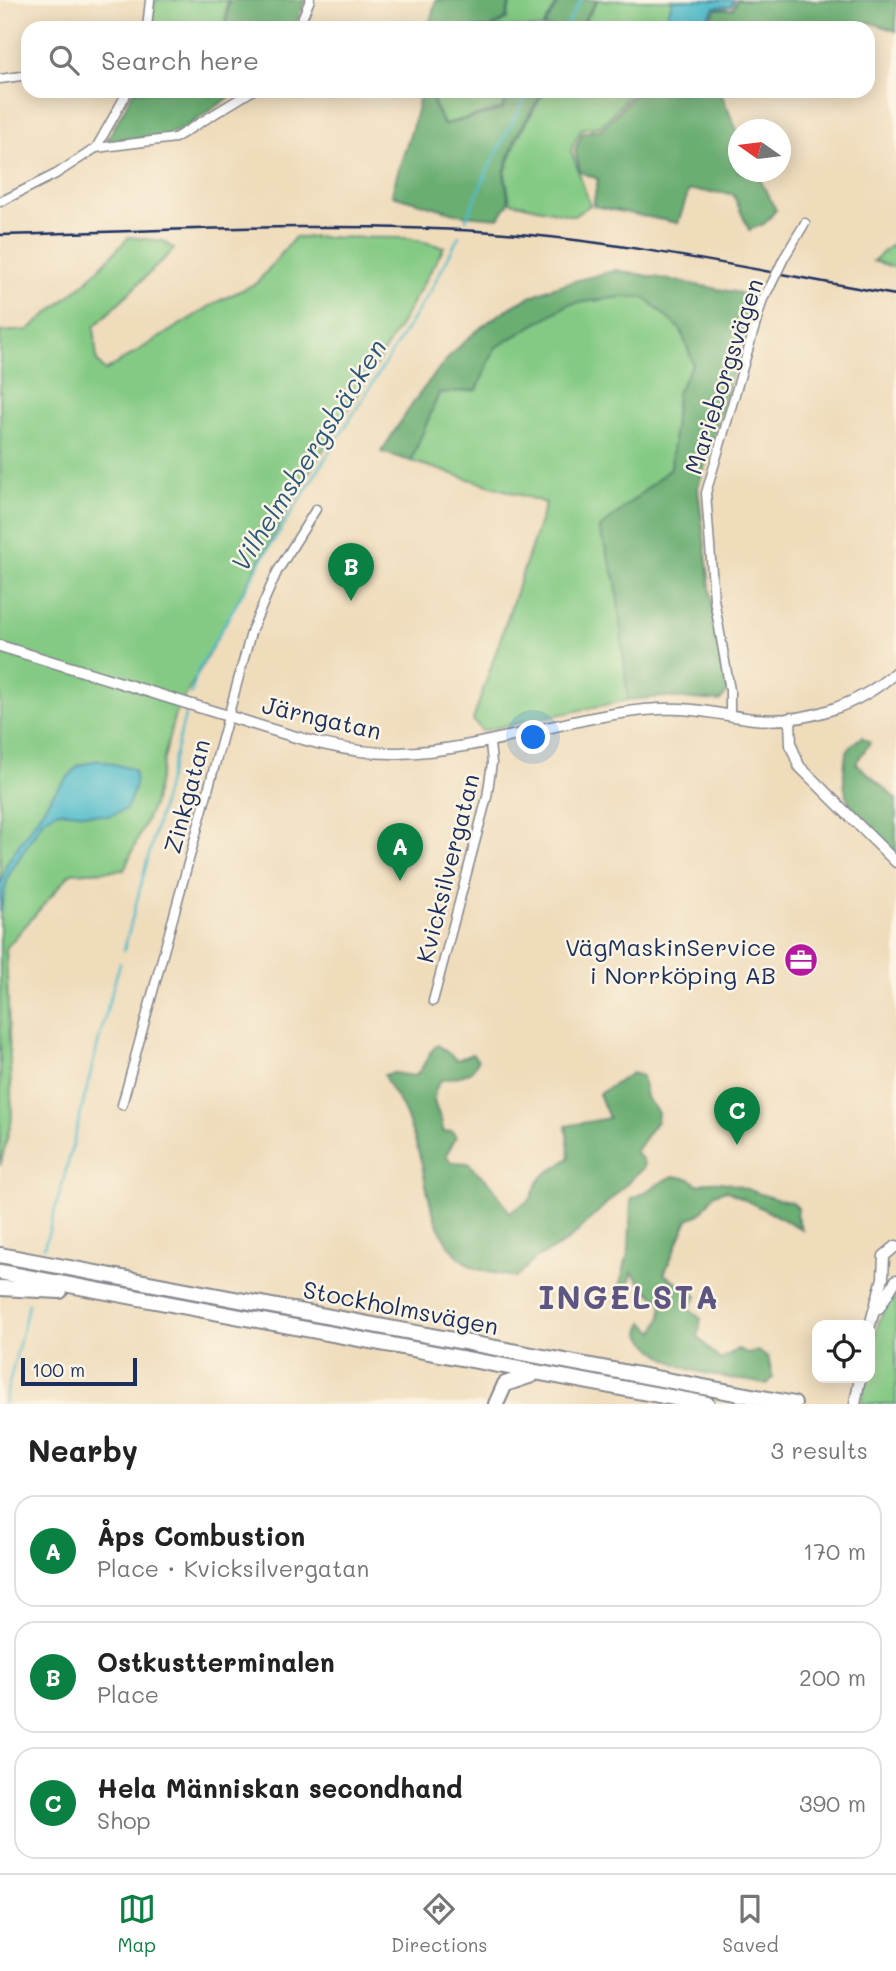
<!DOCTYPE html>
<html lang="en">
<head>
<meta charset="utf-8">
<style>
	body { margin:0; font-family:Mali,sans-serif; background:#f6f6f6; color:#222 }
	.controls { position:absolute; right:21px; bottom:21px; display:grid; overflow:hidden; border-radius:14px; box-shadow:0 4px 18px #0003 }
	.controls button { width:63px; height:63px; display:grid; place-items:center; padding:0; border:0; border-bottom:2px solid #e0e0e0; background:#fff; color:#222; font:35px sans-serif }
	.compass { position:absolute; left:728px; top:119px; width:63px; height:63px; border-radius:50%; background:#fff; box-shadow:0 4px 18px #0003; rotate:284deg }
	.scale { position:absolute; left:21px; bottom:18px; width:116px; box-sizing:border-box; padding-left:7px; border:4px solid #1b2f5e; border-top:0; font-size:19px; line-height:24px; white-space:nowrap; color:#1b2f5e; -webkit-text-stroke:5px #fcf5e5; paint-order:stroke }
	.you { position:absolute; left:534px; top:738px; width:24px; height:24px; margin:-18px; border:5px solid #fff; border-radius:50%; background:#1a73e8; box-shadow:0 0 0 10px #1a73e833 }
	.badge { display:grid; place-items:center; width:46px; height:46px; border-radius:50%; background:#0b8043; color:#fff; font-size:23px; font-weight:700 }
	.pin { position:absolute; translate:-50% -58px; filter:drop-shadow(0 2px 4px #0008) }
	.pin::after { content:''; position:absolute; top:37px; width:24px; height:21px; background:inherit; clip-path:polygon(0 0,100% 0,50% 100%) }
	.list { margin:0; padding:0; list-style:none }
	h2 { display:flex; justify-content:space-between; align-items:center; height:91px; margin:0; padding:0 28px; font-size:30px }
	h2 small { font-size:23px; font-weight:400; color:#767676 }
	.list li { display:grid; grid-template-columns:46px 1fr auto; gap:21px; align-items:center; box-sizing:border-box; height:112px; margin:0 14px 14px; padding:0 14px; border:2px solid #e0e0e0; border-radius:21px }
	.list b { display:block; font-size:26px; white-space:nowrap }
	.list p { margin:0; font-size:23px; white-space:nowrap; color:#767676 }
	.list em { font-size:23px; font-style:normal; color:#767676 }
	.icon { flex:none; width:38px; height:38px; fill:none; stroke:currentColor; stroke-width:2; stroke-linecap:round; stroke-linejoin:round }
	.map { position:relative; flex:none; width:896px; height:1404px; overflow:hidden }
	.search { position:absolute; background:#fff; box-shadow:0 4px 18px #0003; left:21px; right:21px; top:21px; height:77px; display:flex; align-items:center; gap:18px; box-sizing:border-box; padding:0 24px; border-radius:21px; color:#767676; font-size:26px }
	.sheet { height:469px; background:#fff }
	nav { display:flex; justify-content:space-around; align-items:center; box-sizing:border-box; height:98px; border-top:2px solid #e0e0e0; background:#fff; font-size:19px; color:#767676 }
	nav a { display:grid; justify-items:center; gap:4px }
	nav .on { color:#0b8043 }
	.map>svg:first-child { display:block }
	.green { fill:#84ca84; stroke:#507c71; stroke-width:2 }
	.forest { fill:#6bae72; stroke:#436e68; stroke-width:2 }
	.water { fill:#50bcca; stroke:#367694; stroke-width:2 }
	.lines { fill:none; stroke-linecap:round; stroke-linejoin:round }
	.stream { stroke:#50bcca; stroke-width:2.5 }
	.minor-casing { stroke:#85868c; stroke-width:11 }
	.tertiary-casing { stroke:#85868c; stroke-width:13 }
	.motorway-casing { stroke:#85868c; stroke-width:18 }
	.minor { stroke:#fff; stroke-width:8 }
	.tertiary { stroke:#fff; stroke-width:10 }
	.motorway { stroke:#fff; stroke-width:14 }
	.rail { stroke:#1b2f5e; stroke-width:2.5 }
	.minor-bridge-casing { stroke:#85868c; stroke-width:11; stroke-linecap:butt }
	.minor-bridge { stroke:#fff; stroke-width:8 }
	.labels { text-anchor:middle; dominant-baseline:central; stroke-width:5; stroke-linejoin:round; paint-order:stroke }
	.street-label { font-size:24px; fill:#1b2f5e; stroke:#fcf5e5 }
	.poi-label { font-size:24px; fill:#1b2f5e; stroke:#fcf5e5; text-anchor:end }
	.water-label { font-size:26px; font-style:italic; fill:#2b597e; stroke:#fcf5e5 }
	.district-label { font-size:32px; font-weight:bold; letter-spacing:2px; fill:#5e5682; stroke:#fcf5e5 }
</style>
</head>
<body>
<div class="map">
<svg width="896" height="1404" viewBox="0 0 896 1404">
	<rect width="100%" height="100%" fill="#fcf5e5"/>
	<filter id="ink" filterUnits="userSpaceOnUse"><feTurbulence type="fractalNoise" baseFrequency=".0143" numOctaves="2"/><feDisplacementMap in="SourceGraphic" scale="14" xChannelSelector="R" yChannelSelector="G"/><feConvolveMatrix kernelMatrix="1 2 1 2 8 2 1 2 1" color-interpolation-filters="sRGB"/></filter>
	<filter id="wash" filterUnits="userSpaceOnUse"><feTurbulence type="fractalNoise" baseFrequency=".00686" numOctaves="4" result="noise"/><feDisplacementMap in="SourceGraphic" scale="28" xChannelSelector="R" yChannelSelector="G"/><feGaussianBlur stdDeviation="1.57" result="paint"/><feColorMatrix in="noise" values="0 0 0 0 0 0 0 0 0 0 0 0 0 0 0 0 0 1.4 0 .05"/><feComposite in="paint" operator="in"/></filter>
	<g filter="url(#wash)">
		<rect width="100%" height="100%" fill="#efdcbb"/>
		<!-- green -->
		<g class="green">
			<polygon points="155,0 227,0 225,21 216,28 150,28"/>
			<polygon points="511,0 559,0 542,28 492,28 507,19"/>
			<polygon points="598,0 734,0 731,6 715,7 701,28 667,28 663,23 664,28 581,28"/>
			<polygon points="434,91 510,91 501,109 444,124 434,103"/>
			<polygon points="545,91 633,91 601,126 581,129 571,150 590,205 574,216 510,202 505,173 518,137"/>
			<polygon points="129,237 163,241 174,249 94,327 97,361 105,371 217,302 257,283 295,237 408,238 444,247 396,332 299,489 174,717 153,805 124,870 71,873 6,948 12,1119 0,1166 0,332 28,330 86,282"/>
			<polygon points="896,241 896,268 873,261"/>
			<polygon points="621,297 645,297 681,330 693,363 677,393 671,468 600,529 616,581 628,700 482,731 473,720 546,503 411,461 439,393 477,390 495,348 569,304"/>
			<path d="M 896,1288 L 896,1404 L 861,1404 L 866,1378 L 870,1378 C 870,1347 878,1313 896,1288 Z"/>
		</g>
		<!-- forest -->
		<g class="forest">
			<polygon points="229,0 305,0 294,28 219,28 227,22"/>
			<polygon points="436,0 510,0 506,18 490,28 428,28"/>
			<polygon points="560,0 597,0 579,28 543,28"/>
			<polygon points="737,0 896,0 896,31 869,22 800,28 705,28 716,9 733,9"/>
			<polygon points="134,91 239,91 184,128 159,138 107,140"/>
			<path d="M 420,91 L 432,91 L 433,103 L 443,125 L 502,110 L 511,91 L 543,91 L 516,137 L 504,173 L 509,202 L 499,218 L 462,215 L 392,195 C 399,159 416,129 420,91 Z"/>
			<polygon points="637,91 720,91 738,133 738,172 756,172 776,210 764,224 749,230 733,194 689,190 678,223 593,206 598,179 580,172 575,150 582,133 602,129"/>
			<path d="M 616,270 L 756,296 L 698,488 L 717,644 L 728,692 L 720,701 L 662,697 L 628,700 L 616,581 L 599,529 L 671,468 L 677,393 L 693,363 L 681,330 L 645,298 L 621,297 L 569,304 L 495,348 L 477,390 L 439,393 L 411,461 L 381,452 C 423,387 455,334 528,298 C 555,284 588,278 616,270 Z"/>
			<path d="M 862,737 L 870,743 L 856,763 L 896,799 L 896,854 C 867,825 842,815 844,772 C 845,753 845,748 862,737 Z"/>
			<path d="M 438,1045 L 457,1060 L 472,1054 L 478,1060 C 471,1080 456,1074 440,1081 C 425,1106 443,1109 443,1132 L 452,1131 L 456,1137 L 446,1155 L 451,1162 L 469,1163 C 475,1172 483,1176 490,1183 C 498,1192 501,1203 510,1212 L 531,1199 C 542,1167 548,1177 570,1157 L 566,1126 L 609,1118 L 599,1094 L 632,1073 L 642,1076 L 646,1097 L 658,1113 L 657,1121 L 635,1152 L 643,1160 L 644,1167 L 568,1241 L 535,1259 L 515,1278 C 502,1273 479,1273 469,1265 C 437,1242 430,1206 423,1170 C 420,1153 413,1135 407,1118 C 402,1102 390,1091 384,1075 L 394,1073 L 414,1076 C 427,1068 425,1053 438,1045 Z"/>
			<path d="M 674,1176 L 690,1179 L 699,1185 C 725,1172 765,1201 792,1202 L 798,1208 L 796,1215 L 802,1229 L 726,1190 L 715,1194 L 700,1214 L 688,1219 L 664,1274 L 697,1296 L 689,1309 L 701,1319 L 698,1337 L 720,1360 L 738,1349 L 747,1354 L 757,1351 L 768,1357 L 773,1378 L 767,1384 C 721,1376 667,1375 640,1333 L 643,1322 L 655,1332 L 661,1317 L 662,1302 L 644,1288 L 632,1272 L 624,1309 L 619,1306 L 618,1293 L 629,1249 L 631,1198 C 648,1193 658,1182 674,1176 Z"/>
		</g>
		<!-- water -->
		<g class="water">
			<polygon points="673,0 734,0 731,6 715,7 701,28 667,28 664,24"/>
			<path d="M 98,760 L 133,769 C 139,783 132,796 126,809 L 109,816 L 58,811 L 43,820 L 8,876 L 0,913 L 0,886 L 7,863 L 53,794 L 78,766 Z"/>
		</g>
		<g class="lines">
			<!-- stream -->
			<g class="stream">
				<polyline points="565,28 581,0"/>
				<polyline points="466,220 489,167 529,91"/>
				<polyline points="191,695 198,670 266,553 431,290 459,236"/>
				<polyline points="124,950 186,712"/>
				<path d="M 44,1247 C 74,1153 92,1057 120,963"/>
				<polyline points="4,1404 29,1303"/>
			</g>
		</g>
	</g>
	<g filter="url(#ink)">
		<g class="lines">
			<!-- minor casing -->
			<g class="minor-casing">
				<g id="minor">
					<polyline points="147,28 150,0"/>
					<polyline points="298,28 310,0"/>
					<polyline points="0,79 28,75"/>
					<polyline points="96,148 175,138 252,91"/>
					<polyline points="0,202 56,174 96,148 128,91"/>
					<polyline points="784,258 805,223"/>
					<polyline points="730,715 730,690 714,599 706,493 763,299 771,285"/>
					<polyline points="433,1001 487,797 492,763 490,743"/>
					<polyline points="122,1105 252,629 277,572 316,509"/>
				</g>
			</g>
			<!-- tertiary casing -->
			<g class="tertiary-casing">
				<g id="tertiary">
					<path d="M 0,646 C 73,668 145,690 218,713 C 275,730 338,755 398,753 C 488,751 571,714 659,709 C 691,707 722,715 754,719 C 804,724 858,706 896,672"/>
					<polyline points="790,718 791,745 799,766 896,862"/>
					<polyline points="879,1308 896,1280"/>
					<polyline points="870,1325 883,1278 884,1256 896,1246"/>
					<polyline points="855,1404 860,1378"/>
				</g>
			</g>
			<!-- motorway casing -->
			<g class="motorway-casing">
				<g id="motorway">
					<polyline points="0,1255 794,1404"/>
					<polyline points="0,1272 707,1404"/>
					<polyline points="0,1288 60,1291"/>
					<polyline points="496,1404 505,1384 532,1375"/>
				</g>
			</g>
			<!-- minor -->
			<use href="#minor" class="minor"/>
			<!-- tertiary -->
			<use href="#tertiary" class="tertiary"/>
			<!-- motorway -->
			<use href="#motorway" class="motorway"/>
			<!-- rail -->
			<path class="rail" d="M 0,235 C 164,231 329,221 493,232 C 627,241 763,272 896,295"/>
			<!-- minor-bridge casing -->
			<g class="minor-bridge-casing">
				<polyline id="minor-bridge" points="771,285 784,258"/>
			</g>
			<!-- minor-bridge -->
			<use href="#minor-bridge" class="minor-bridge"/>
		</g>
	</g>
	<!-- icons -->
	<defs>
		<g id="office-disc" transform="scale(1.75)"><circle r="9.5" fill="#b5179e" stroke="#fcf5e5"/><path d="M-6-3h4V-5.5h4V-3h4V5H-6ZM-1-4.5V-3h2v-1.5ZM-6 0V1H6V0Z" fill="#fff"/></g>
	</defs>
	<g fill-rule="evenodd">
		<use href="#office-disc" x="801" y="960"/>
	</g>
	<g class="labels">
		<!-- street labels -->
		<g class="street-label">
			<text transform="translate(723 376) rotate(-72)">Marieborgsvägen</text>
			<text transform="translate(322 717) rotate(13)">Järngatan</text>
			<text transform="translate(186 796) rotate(-75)">Zinkgatan</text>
			<text transform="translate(447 868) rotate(-76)">Kvicksilvergatan</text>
			<text transform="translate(401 1307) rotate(11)">Stockholmsvägen</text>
		</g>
		<!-- poi labels -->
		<g class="poi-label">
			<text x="776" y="946">VägMaskinService<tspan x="776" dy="28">i Norrköping AB</tspan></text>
		</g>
		<!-- water labels -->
		<g class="water-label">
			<text transform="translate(308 455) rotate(-58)">Vilhelmsbergsbäcken</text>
		</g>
		<!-- district labels -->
		<g class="district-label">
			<text x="629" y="1296">INGELSTA</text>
		</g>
	</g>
</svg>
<div class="controls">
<button><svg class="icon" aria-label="locate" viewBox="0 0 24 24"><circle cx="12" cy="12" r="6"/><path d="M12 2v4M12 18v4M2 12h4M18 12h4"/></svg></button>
</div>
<svg class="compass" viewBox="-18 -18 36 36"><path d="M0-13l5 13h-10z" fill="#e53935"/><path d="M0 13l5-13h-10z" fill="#767676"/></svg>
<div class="scale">100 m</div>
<div class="you"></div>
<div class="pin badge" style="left:400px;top:881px">A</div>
<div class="pin badge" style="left:351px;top:601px">B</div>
<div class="pin badge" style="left:737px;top:1145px">C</div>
<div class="search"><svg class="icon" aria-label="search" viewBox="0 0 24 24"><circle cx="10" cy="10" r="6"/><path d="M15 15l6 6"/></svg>Search here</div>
</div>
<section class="sheet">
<h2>Nearby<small>3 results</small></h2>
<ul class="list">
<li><span class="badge">A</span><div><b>Åps Combustion</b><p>Place · Kvicksilvergatan</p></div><em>170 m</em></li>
<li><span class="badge">B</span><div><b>Ostkustterminalen</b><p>Place</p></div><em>200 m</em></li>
<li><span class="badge">C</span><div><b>Hela Människan secondhand</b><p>Shop</p></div><em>390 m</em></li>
</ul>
</section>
<nav>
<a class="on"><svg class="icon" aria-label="map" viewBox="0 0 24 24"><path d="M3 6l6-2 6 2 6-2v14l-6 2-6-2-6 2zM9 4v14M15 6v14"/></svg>Map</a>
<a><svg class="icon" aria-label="directions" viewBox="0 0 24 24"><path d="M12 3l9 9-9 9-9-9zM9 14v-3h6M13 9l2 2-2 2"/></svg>Directions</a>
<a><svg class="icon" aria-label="saved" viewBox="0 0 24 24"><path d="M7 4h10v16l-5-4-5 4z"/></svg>Saved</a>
</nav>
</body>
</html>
